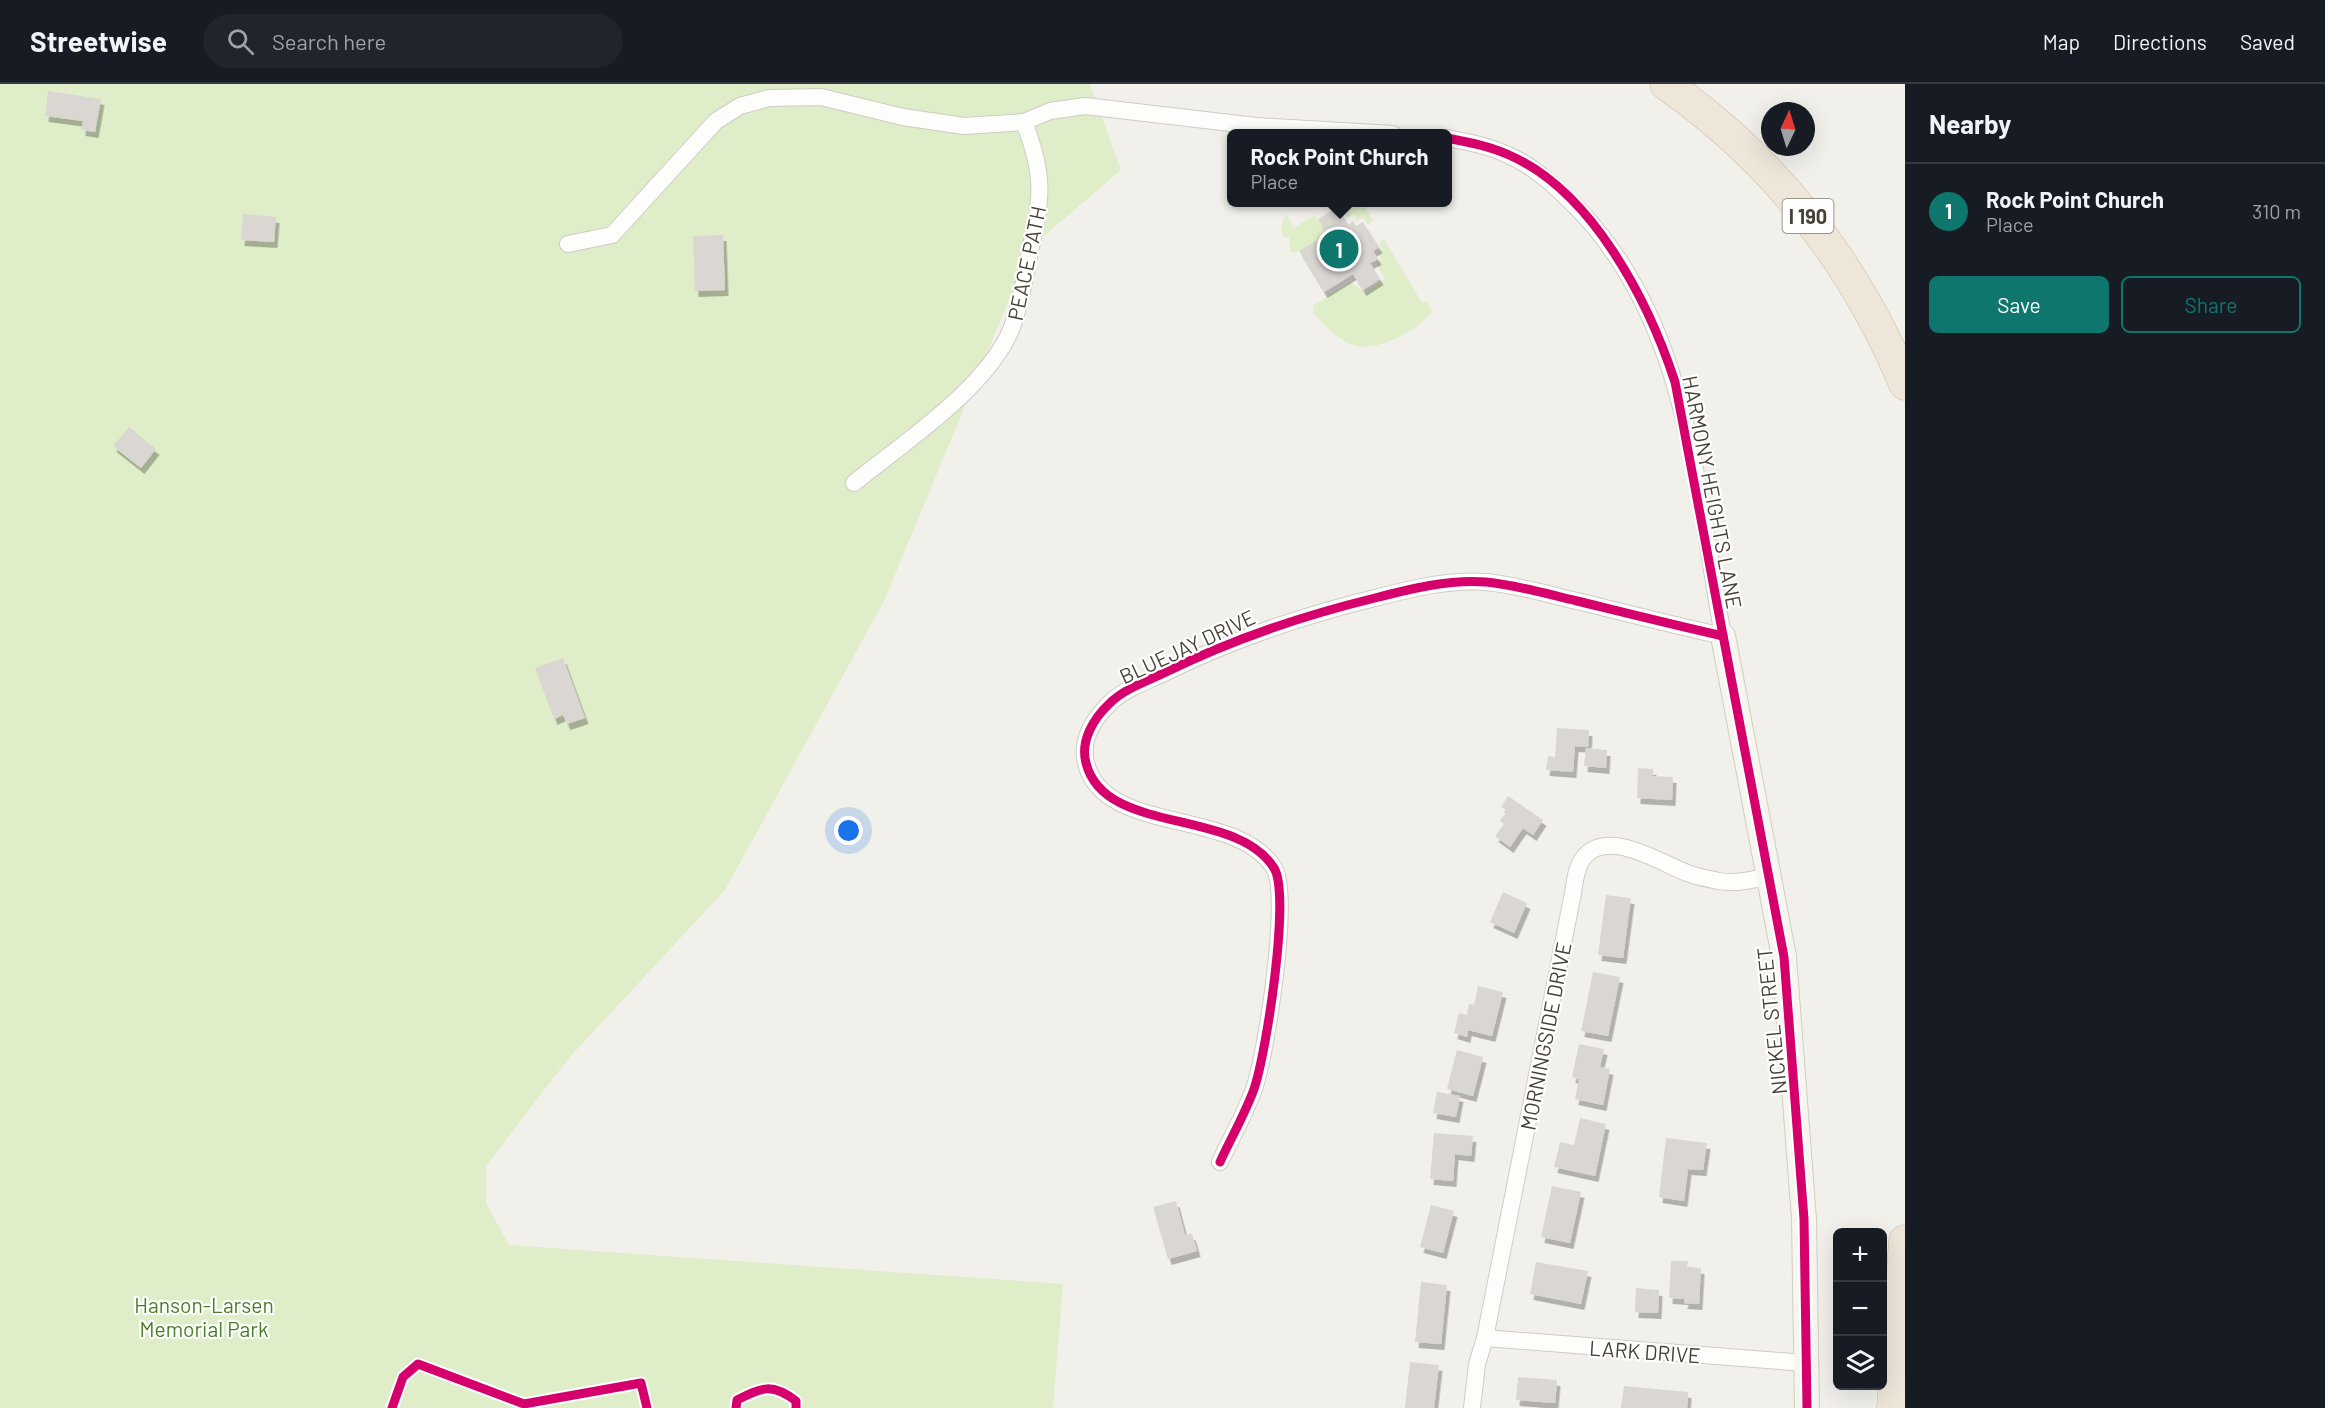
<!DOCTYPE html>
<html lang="en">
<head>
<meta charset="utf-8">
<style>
	body { margin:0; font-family:Barlow,sans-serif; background:#20242c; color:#f1f3f6 }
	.controls { position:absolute; right:18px; bottom:18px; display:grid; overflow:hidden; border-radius:9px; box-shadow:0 6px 24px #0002 }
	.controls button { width:54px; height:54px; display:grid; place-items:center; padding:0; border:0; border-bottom:2px solid #363941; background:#171b24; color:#f1f3f6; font:30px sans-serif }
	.compass { position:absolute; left:1761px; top:18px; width:54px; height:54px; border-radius:50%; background:#171b24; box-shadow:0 6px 24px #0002; rotate:4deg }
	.you { position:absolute; left:849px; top:747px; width:21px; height:21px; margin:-15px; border:4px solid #fff; border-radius:50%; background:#1a73e8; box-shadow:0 0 0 9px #1a73e833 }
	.badge { display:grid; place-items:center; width:39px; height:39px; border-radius:50%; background:#0f766e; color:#fff; font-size:20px; font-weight:700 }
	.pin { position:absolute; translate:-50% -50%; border:3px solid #fff; box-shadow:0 2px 6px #0006 }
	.popup { position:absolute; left:1227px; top:45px; width:225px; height:78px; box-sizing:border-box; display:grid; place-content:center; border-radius:9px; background:#171b24; filter:drop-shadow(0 2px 4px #0005); font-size:20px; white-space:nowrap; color:#9ea1a6 }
	.popup b { font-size:22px; color:#f1f3f6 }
	.popup::after { content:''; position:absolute; left:50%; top:100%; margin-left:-12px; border:12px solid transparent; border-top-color:#171b24 }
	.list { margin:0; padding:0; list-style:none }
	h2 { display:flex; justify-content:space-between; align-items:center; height:78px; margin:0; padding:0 24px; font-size:26px }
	h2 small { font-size:20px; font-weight:400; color:#9ea1a6 }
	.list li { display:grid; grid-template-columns:39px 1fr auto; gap:18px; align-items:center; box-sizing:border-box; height:96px; padding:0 24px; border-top:2px solid #363941 }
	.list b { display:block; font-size:22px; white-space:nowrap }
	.list p { margin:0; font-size:20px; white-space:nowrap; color:#9ea1a6 }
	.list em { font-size:20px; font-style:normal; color:#9ea1a6 }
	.actions { display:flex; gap:12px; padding:18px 24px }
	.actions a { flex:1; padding:14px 0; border:2px solid #0f766e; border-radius:9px; text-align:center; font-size:21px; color:#0f766e }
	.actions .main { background:#0f766e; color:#fff }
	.icon { flex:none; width:33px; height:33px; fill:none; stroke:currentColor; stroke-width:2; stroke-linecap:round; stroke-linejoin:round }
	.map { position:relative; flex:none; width:1905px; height:1324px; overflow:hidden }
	header { display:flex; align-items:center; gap:36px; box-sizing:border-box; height:84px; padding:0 30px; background:#171b24; border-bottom:2px solid #363941 }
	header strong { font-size:28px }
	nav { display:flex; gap:33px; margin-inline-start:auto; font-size:21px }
	.search { width:420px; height:54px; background:#20242c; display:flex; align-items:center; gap:15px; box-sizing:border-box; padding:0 21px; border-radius:33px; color:#9ea1a6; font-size:22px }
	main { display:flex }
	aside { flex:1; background:#171b24 }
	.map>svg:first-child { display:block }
	.green { fill:#dfedc9 }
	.building { fill:#dad7d2; filter:url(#shadow) }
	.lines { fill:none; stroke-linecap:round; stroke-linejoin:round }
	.street-casing { stroke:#cfccc7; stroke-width:18 }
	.secondary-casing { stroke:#d2cdc1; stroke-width:26 }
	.highway-casing { stroke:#cbbda5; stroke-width:33 }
	.street { stroke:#fdfdfc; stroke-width:16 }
	.secondary { stroke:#f7f5ef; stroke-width:24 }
	.highway { stroke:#ede6d9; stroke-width:32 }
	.cycleway-casing { stroke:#fff; stroke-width:13 }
	.cycleway { stroke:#d6006c; stroke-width:9 }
	.labels { text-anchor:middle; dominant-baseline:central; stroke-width:4.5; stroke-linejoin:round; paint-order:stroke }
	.shield { fill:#fff; stroke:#807a72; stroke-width:1.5 }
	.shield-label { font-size:20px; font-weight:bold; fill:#494136 }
	.street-label { font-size:21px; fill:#494136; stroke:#fff }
	.park-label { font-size:21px; fill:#487e25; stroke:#fff }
</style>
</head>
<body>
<header>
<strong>Streetwise</strong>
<div class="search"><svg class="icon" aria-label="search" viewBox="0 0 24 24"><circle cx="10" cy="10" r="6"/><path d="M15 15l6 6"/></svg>Search here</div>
<nav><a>Map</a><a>Directions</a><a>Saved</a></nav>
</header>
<main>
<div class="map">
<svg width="1905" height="1324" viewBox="0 0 1905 1324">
	<defs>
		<filter id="shadow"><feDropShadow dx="3.5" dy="6" stdDeviation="0" flood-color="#0004"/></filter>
	</defs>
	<rect width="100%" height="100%" fill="#f2f0eb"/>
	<!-- green -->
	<g class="green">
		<polygon points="0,0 1090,0 1121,86 1031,163 884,517 725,806 568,975 486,1082 486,1119 509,1161 1063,1200 1053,1324 0,1324"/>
		<polygon points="1338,119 1362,119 1373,136 1368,140 1363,133 1357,137 1353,130 1348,134"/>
		<polygon points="1286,130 1294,144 1315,131 1327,150 1299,167 1291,169 1289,153 1283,153 1281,142"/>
		<path d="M 1384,155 L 1422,219 L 1426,217 L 1432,228 C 1416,247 1373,272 1348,259 C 1334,252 1323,239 1313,228 L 1313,222 L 1350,198 L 1364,208 L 1385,195 L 1376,179 L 1381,175 L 1378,169 L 1383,166 L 1379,159 Z"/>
	</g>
	<!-- building -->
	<g class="building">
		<polygon points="48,7 101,15 95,48 82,46 83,37 45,32"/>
		<polygon points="1338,123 1348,141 1353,137 1356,142 1363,138 1379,163 1373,167 1378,175 1370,179 1380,195 1363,206 1353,190 1324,208 1299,167 1327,150 1318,135"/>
		<polygon points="243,130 276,133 274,158 241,156"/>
		<polygon points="723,151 725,206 695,207 693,152"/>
		<polygon points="129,343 156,365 141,384 113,362"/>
		<polygon points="563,574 585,634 567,640 563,631 554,635 535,584"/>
		<polygon points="1557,644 1589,646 1588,663 1575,662 1573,688 1546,686 1548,672 1555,673"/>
		<polygon points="1586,664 1607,666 1606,684 1584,682"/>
		<polygon points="1638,684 1653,685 1653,692 1673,693 1672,716 1637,714"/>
		<polygon points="1508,712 1543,736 1533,751 1523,744 1510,763 1495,752 1504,740 1500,737 1507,727 1501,723"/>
		<polygon points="1503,808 1527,819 1514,849 1490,838"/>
		<polygon points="1606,811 1631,814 1623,874 1598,871"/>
		<polygon points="1593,888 1620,893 1608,952 1581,947"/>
		<polygon points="1478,902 1503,908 1492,952 1468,946 1467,953 1454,949 1459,929 1467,931 1469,920 1474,921"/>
		<polygon points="1579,960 1604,965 1600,983 1610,985 1603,1021 1575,1015 1579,995 1572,993"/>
		<polygon points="1457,966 1483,973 1473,1012 1447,1005"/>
		<polygon points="1437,1008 1460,1012 1456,1033 1433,1029"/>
		<polygon points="1580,1034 1606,1040 1595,1092 1554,1083 1560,1058 1574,1061"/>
		<polygon points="1434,1049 1473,1052 1471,1072 1455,1070 1453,1097 1430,1095"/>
		<polygon points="1666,1054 1707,1059 1703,1086 1688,1085 1684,1117 1659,1113"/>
		<polygon points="1552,1102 1581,1108 1570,1159 1541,1153"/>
		<polygon points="1176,1117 1185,1151 1192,1150 1197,1167 1168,1175 1153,1123"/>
		<polygon points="1431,1121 1454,1127 1443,1169 1420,1163"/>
		<polygon points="1671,1177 1688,1177 1687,1183 1701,1184 1699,1220 1684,1219 1685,1215 1669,1214"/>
		<polygon points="1536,1178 1588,1187 1581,1220 1530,1210"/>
		<polygon points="1421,1198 1447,1201 1441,1260 1415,1258"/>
		<polygon points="1636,1204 1659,1206 1658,1229 1635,1228"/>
		<polygon points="1410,1278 1439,1281 1434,1324 1405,1324"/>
		<polygon points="1518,1293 1557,1296 1555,1319 1516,1316"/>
		<polygon points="1624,1302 1688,1308 1687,1324 1621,1324"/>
	</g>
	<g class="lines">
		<!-- street casing -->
		<g class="street-casing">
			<g id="street">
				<polyline points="568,160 612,151 716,37 740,22 769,14 821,13 903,33 964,42 1024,38 1050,27 1085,22 1256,42 1393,50"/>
				<path d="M 854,399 C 903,359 990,302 1012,243 C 1021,219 1025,192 1030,167 C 1042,113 1045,92 1024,38"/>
				<path d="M 1220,1078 C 1231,1054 1245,1030 1254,1005 C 1266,971 1291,811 1274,784 C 1236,723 1104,752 1086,679 C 1080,656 1094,634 1110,619 C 1124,605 1147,597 1164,589 C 1233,555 1301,532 1375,514 C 1410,505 1449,495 1486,498 C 1517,501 1547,510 1577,517 C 1626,529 1674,541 1723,552 C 1696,404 1688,237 1577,124 C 1557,104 1534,82 1508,71 C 1489,62 1468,58 1447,54"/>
				<polyline points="1485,1254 1805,1279"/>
				<path d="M 1472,1324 L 1477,1280 L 1485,1254 L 1573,809 C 1575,797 1576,783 1584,773 C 1608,744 1661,779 1687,789 C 1697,793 1709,795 1719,797 C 1736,800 1752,796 1769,792"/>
			</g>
		</g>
		<!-- secondary casing -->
		<g class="secondary-casing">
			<polyline id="secondary" points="1723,552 1784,873 1804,1135 1807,1324"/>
		</g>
		<!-- highway casing -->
		<g class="highway-casing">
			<g id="highway">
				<path d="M 1666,0 C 1774,76 1854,178 1905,300"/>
				<polyline points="1893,1324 1905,1157"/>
			</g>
		</g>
		<!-- street -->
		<use href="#street" class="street"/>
		<!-- secondary -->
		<use href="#secondary" class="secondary"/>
		<!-- highway -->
		<use href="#highway" class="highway"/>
		<!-- cycleway casing -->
		<g class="cycleway-casing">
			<g id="cycleway">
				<path d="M 1447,54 C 1468,58 1489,62 1509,71 C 1592,107 1648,216 1675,298 L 1784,873 L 1804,1135 L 1807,1324"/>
				<path d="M 1220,1078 C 1231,1054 1245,1030 1254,1005 C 1266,971 1291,811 1274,784 C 1236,723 1104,752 1086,679 C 1080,656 1094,634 1110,619 C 1124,605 1147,597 1164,589 C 1233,555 1301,532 1375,514 C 1410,505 1449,495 1486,498 C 1517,501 1547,510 1577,517 C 1626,529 1674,541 1723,552"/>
				<polyline points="392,1324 403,1293 418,1280 524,1320 641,1299 647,1324"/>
				<path d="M 736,1324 L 737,1316 C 763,1303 772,1299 796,1317 L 796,1324"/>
			</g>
		</g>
		<!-- cycleway -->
		<use href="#cycleway" class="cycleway"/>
	</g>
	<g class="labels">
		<!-- shield labels -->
		<rect class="shield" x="1782.5" y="115" width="51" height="34" rx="4.5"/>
		<g class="shield-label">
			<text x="1808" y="132">I 190</text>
		</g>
		<!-- street labels -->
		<g class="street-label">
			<text transform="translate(1026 179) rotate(-78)">PEACE PATH</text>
			<text transform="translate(1713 408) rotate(79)">HARMONY HEIGHTS LANE</text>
			<text transform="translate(1187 562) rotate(-25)">BLUEJAY DRIVE</text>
			<text transform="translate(1771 937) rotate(-96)">NICKEL STREET</text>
			<text transform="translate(1545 952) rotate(-79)">MORNINGSIDE DRIVE</text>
			<text transform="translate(1645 1267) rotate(4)">LARK DRIVE</text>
		</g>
		<!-- park labels -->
		<g class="park-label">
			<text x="204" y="1220">Hanson-Larsen<tspan x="204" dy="24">Memorial Park</tspan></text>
		</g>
	</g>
</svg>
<div class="controls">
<button>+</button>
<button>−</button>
<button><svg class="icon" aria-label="layers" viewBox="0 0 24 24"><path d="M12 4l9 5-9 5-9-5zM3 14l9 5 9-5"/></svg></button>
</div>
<svg class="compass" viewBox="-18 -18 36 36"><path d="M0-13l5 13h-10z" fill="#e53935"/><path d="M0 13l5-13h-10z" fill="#9ea1a6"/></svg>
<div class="you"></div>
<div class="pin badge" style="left:1339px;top:165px">1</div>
<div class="popup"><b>Rock Point Church</b>Place</div>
</div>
<aside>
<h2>Nearby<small></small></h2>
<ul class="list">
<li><span class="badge">1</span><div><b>Rock Point Church</b><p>Place</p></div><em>310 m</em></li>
</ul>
<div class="actions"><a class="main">Save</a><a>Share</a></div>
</aside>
</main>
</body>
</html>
